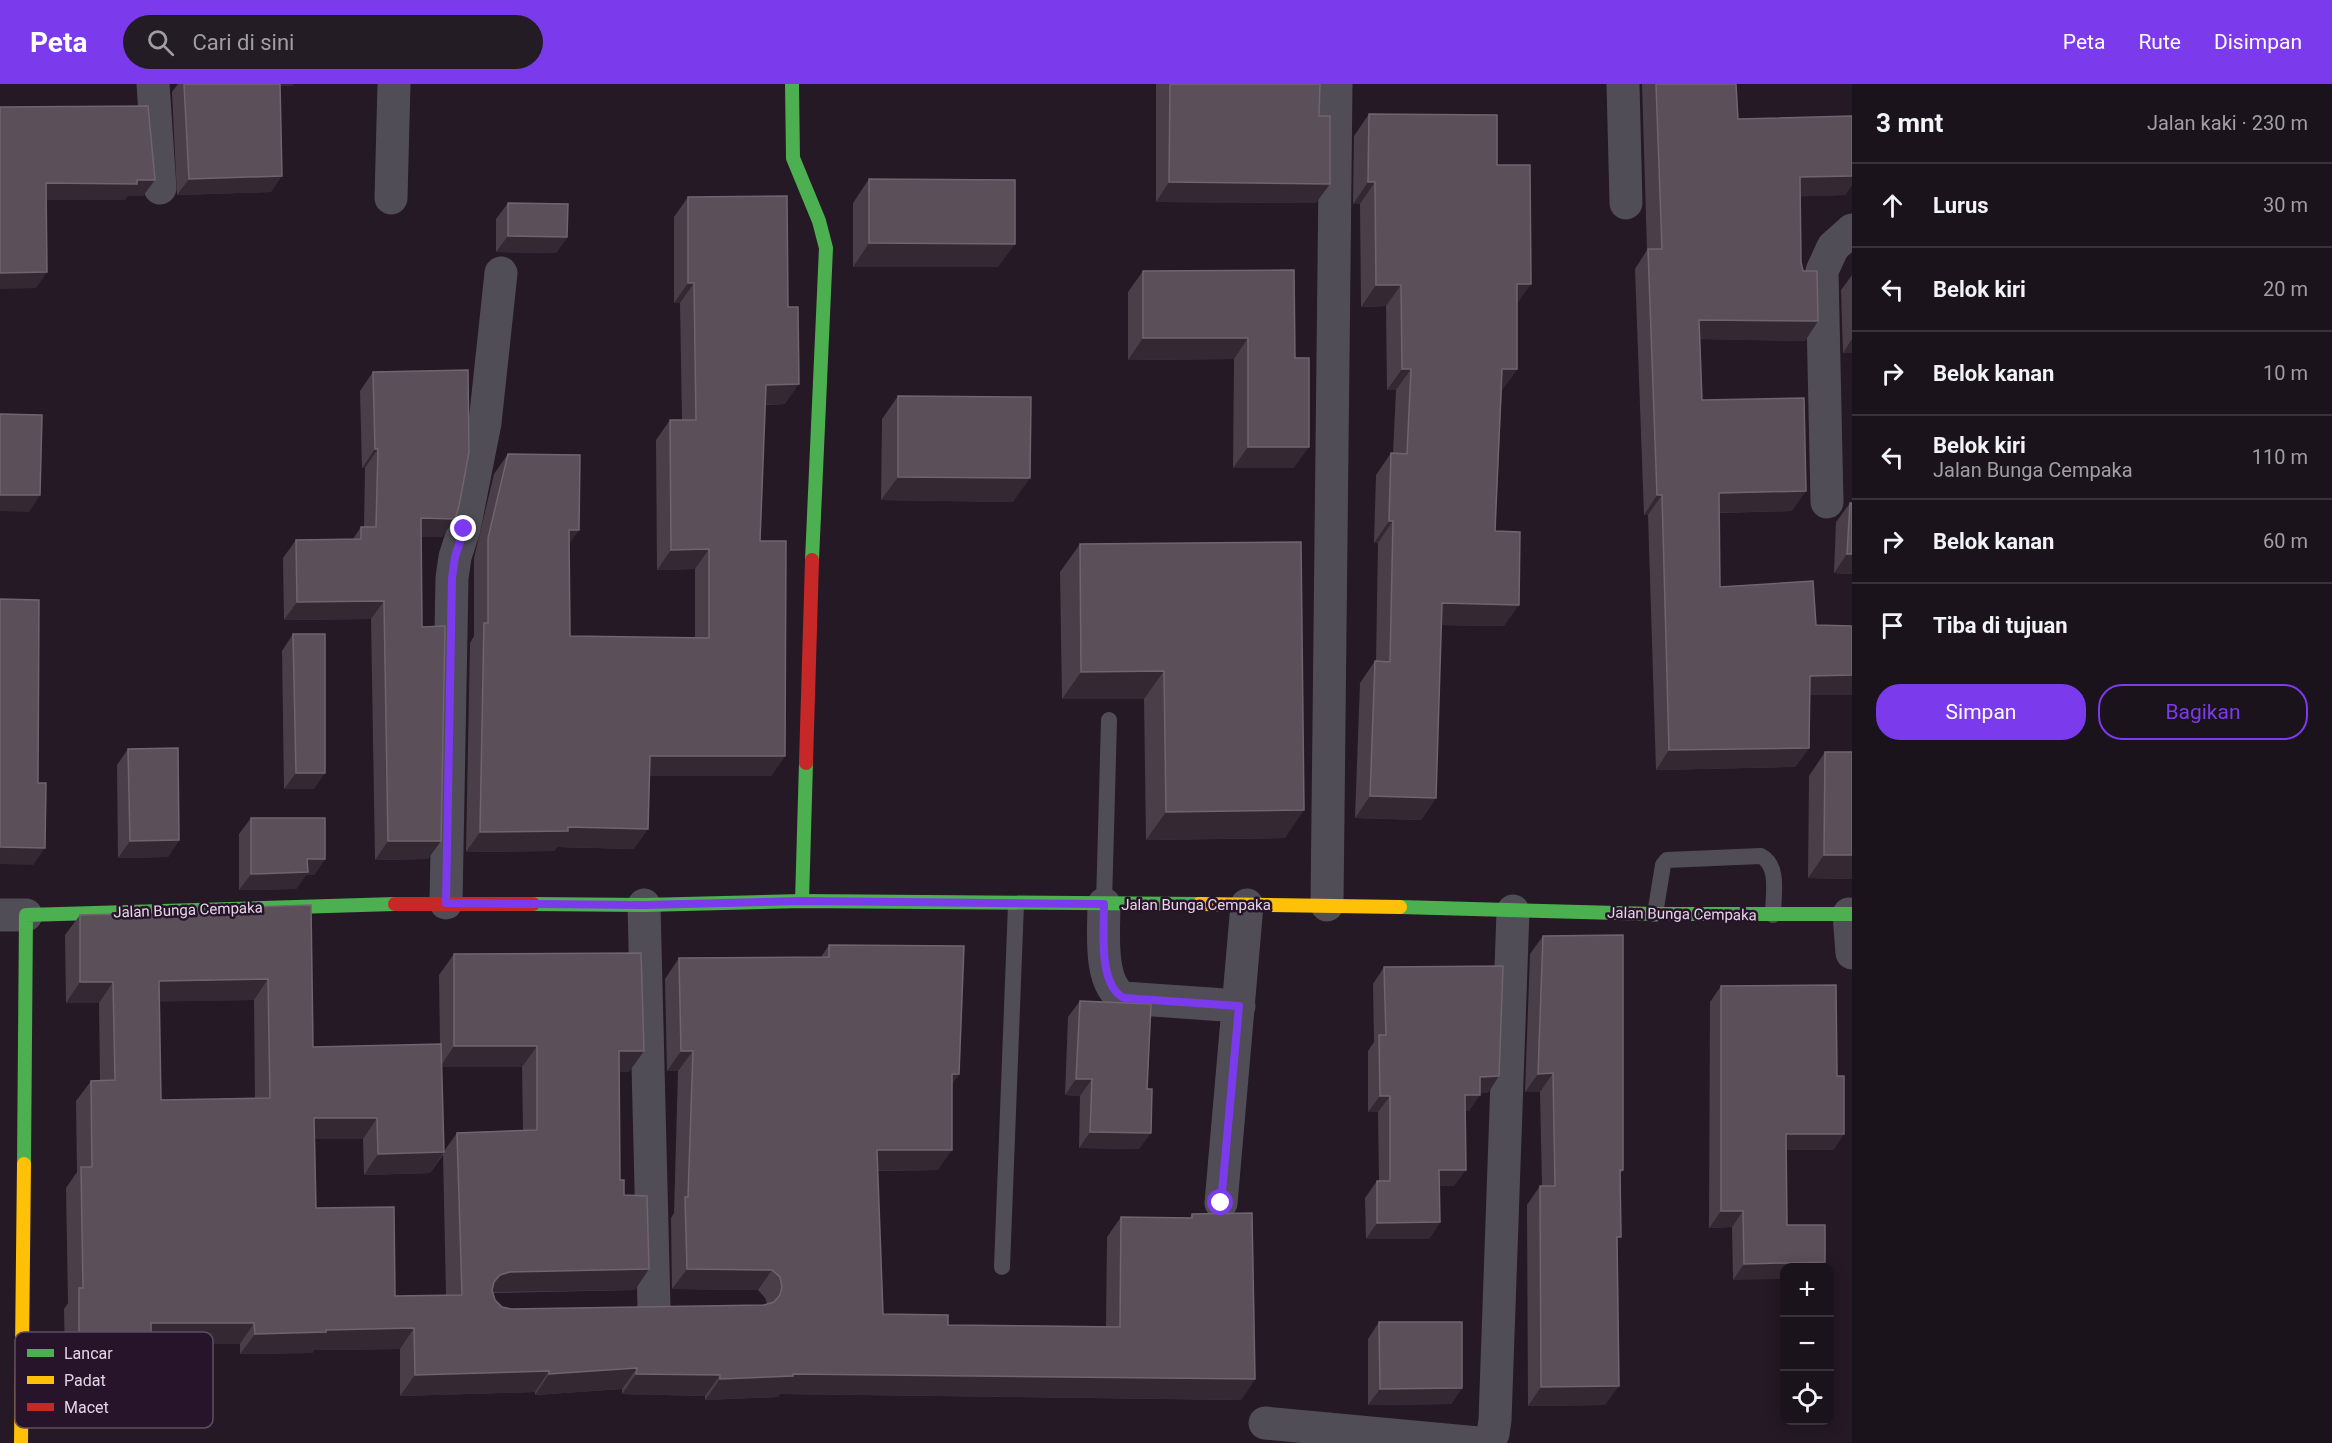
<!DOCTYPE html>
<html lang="id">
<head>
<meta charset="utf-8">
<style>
	body { margin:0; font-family:Roboto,sans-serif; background:#241c25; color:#f1f3f6 }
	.controls { position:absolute; right:18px; bottom:18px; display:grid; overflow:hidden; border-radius:12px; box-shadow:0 3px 15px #0003 }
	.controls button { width:54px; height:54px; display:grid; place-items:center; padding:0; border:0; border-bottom:2px solid #39323b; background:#1b131c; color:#f1f3f6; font:30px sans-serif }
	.stop { position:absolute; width:18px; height:18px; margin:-14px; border:4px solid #7c3aed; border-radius:50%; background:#fff }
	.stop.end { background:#7c3aed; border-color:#fff; box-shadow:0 2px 6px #0008 }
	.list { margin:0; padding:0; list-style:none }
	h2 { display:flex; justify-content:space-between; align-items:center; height:78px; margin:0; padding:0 24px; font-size:26px }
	h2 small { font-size:20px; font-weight:400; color:#a09ea3 }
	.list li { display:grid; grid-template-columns:39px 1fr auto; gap:18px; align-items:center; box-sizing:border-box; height:84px; padding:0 24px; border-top:2px solid #39323b }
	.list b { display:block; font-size:22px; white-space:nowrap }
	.list p { margin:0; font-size:20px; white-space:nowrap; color:#a09ea3 }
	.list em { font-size:20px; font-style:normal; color:#a09ea3 }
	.actions { display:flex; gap:12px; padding:18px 24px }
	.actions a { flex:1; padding:14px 0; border:2px solid #7c3aed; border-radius:24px; text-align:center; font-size:21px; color:#7c3aed }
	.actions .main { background:#7c3aed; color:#fff }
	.icon { flex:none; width:33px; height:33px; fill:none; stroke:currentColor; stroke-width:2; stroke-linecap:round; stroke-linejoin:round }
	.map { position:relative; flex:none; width:1852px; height:1359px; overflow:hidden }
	header { display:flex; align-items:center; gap:36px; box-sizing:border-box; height:84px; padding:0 30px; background:#7c3aed; color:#fff }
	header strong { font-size:28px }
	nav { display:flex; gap:33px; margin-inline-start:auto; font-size:21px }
	.search { width:420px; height:54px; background:#241c25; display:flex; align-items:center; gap:15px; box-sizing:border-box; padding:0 21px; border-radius:33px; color:#a09ea3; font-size:22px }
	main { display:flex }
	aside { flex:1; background:#1b131c }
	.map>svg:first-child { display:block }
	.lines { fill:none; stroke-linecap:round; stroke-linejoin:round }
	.lane { stroke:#514d56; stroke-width:16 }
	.street { stroke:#514d56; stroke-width:33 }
	.fast { stroke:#4caf50; stroke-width:14 }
	.slow { stroke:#ffc107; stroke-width:14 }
	.jam { stroke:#c62828; stroke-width:14 }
	.wall { fill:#4a3f49; fill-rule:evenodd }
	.shaded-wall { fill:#342933 }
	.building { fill:#5b4f59; stroke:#70646f; stroke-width:1.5; fill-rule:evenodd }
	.route { stroke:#7c3aed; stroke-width:8 }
	.labels { text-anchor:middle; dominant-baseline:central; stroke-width:5; stroke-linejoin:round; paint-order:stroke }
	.street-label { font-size:15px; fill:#e2d5e4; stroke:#28142a }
	.key { fill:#28142a; stroke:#604e62; stroke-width:1.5 }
	.key-label { font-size:16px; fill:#e2d5e4 }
</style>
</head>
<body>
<header>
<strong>Peta</strong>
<div class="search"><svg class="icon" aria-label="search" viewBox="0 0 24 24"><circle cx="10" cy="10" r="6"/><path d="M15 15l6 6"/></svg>Cari di sini</div>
<nav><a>Peta</a><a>Rute</a><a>Disimpan</a></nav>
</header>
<main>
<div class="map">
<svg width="1852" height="1359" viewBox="0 0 1852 1359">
	<rect width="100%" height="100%" fill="#241925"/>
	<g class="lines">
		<!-- lane -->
		<g class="lane">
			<polyline points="1104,820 1109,636"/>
			<path d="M 1655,830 L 1663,781 L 1667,776 L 1761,772 C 1780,782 1773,812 1773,831"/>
			<polyline points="1002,1183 1016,820"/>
		</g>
		<!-- street -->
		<g class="street">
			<polyline points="153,0 160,104"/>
			<polyline points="1623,0 1626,119"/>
			<polyline points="391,114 394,0"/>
			<polyline points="1827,418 1822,187 1833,163 1852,146"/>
			<polyline points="446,819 452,494 455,473 464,445 485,339 501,189"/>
			<path d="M 1104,820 C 1104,846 1098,901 1124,914 L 1239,922"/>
			<polyline points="644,821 654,1224"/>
			<polyline points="1327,821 1336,0"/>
			<polyline points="1849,830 1852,869"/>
			<polyline points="0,831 26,831"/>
			<polyline points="1221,1119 1247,821"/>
			<polyline points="1265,1339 1478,1359"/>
			<polyline points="1486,1359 1493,1350 1495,1336 1513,827"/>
		</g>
		<!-- fast -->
		<g class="fast">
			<polyline points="792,0 793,74 819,137 826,164 812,476"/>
			<polyline points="802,817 806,679"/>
			<polyline points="533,820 644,821 802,817 1199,820"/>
			<polyline points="1400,823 1655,830 1852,830"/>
			<polyline points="24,1080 26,831 395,820"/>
		</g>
		<!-- slow -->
		<g class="slow">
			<polyline points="1199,820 1400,823"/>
			<polyline points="21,1359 24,1080"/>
		</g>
		<!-- jam -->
		<g class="jam">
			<polyline points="806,679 812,476"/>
			<polyline points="395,820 533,820"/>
		</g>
	</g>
	<!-- wall -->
	<g class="wall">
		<polygon points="178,0 293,0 292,2 280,2 271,108 177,111 172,8"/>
		<polygon points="1156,0 1320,0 1316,119 1156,118"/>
		<polygon points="1642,0 1736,0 1738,35 1852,32 1852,101 1845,111 1800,112 1801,178 1818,237 1805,257 1700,255 1702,316 1792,427 1719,429 1720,503 1816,541 1852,542 1852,611 1810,611 1809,664 1795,683 1656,686 1648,431 1644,431 1635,185 1647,166"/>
		<polygon points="1369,30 1497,81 1517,220 1517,285 1502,306 1495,447 1504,542 1441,541 1436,714 1421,736 1355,734 1360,599 1375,577 1376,577 1378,459 1374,459 1376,391 1391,369 1393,369 1396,306 1387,306 1386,222 1361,223 1360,120 1353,120 1354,52"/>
		<polygon points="869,95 998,183 853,183 853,119"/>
		<polygon points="688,113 785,320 765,321 760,457 785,672 771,692 649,692 634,765 557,763 554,767 466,768 470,559 474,552 474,474 494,390 508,370 579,446 569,459 570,552 695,554 695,485 657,486 656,356 670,336 682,336 680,219 674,219 674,133"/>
		<polygon points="508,119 567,153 556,169 496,168 496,135"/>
		<polygon points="1143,187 1295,274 1294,384 1233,384 1234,275 1128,276 1128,208"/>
		<polygon points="1852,191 1852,269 1843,269 1841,206"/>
		<polygon points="373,288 442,453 421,453 422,543 428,775 375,776 371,535 284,536 283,474 296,456 353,455 361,443 364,443 365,384 362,384 360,307"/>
		<polygon points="898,312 1013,418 881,416 882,335"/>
		<polygon points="1850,419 1852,419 1852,490 1834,489 1836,438"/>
		<polygon points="1080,460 1285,754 1146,756 1144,615 1062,615 1060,488"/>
		<polygon points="293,550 314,705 284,705 282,567"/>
		<polygon points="128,665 179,756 168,773 118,774 117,681"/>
		<polygon points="1825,668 1852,795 1808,794 1809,692"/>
		<polygon points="251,734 325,775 314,791 306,791 296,805 239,806 239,750"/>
		<path d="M 254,823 L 313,963 L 440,960 L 439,891 L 454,870 L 629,988 L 619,988 L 620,1096 L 624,1111 L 635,1206 L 493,1209 L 495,1216 L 502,1223 L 511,1225 L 764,1221 L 767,1220 L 765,1214 L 758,1206 L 672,1205 L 671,1134 L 674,1129 L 678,987 L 667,987 L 665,895 L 679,874 L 821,873 L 829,861 L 959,990 L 952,1000 L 938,1086 L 877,1087 L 883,1230 L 948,1241 L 1106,1242 L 1107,1153 L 1121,1133 L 1190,1134 L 1192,1130 L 1255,1295 L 1241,1316 L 780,1310 L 778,1313 L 705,1316 L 705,1312 L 622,1310 L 622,1305 L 535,1311 L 535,1308 L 400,1312 L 400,1265 L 314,1266 L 312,1269 L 240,1270 L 240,1260 L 144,1260 L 136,1270 L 65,1272 L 64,1225 L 68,1219 L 66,1104 L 77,1088 L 76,1017 L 91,997 L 100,996 L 99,919 L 66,919 L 65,851 L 80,831 L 251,828 ZM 254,916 L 255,1015 L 161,1016 L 159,917 ZM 442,983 L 522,983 L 523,1046 L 457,1049 L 444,1067 ZM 315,1055 L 363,1055 L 364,1091 L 430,1089 L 443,1071 L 446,1211 L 395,1212 L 316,1124 Z"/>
		<polygon points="1543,852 1623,1086 1620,1090 1617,1158 1605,1321 1528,1322 1527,1121 1540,1102 1542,1102 1540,1008 1525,1008 1530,870"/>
		<polygon points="1384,883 1488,1009 1480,1009 1469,1027 1465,1027 1454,1102 1439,1102 1440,1138 1429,1155 1366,1155 1365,1114 1377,1097 1379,1097 1378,1028 1368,1028 1368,967 1374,958 1373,900"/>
		<polygon points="1721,902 1837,992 1844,1050 1833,1066 1786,1066 1787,1141 1825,1178 1822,1184 1785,1184 1733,1196 1732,1143 1709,1144 1710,918"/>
		<polygon points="1080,917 1139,1065 1079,1064 1080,1012 1065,1011 1068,933"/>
		<polygon points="1379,1238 1462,1304 1451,1320 1368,1321 1368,1255"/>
	</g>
	<!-- shaded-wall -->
	<g class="shaded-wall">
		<polygon points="261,0 293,0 292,2 260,2"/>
		<polygon points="282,92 271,108 177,111 189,95"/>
		<polygon points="1852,92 1852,101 1845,111 1786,113 1800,93"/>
		<polygon points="155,96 143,112 128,112 125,116 34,116 46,99"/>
		<polygon points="1169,98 1330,100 1316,119 1156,118"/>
		<polygon points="1368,98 1375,98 1360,120 1353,120"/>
		<polygon points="508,152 567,153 556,169 496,168"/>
		<polygon points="869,159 1015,160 998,183 853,183"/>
		<polygon points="47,188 36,204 0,205 0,189"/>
		<polygon points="688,199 694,199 680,219 674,219"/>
		<polygon points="1517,200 1531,200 1516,221"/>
		<polygon points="1376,201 1401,201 1386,222 1361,223"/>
		<polygon points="1699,236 1818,237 1805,257 1686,255"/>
		<polygon points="1143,254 1248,254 1234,275 1128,276"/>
		<polygon points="1852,255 1852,269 1843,269"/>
		<polygon points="1402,285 1411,285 1396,306 1387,306"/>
		<polygon points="1502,285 1517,285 1502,306"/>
		<polygon points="799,300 785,320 752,321 766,301"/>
		<polygon points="1248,363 1309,363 1294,384 1233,384"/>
		<polygon points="375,365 378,365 365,384 362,384"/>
		<polygon points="898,393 1030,394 1013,418 881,416"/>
		<polygon points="1806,407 1792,427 1705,429 1719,409"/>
		<polygon points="0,411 40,411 29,428 0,427"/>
		<polygon points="1657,411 1662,411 1648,431 1644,431"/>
		<polygon points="421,434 455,435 442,453 408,453"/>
		<polygon points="1389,437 1393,437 1378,459 1374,459"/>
		<polygon points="569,446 579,446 565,466"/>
		<polygon points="709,465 695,485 657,486 671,466"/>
		<polygon points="1847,470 1852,470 1852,490 1834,489"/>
		<polygon points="384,517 371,535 284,536 297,518"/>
		<polygon points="1442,519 1519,521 1504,542 1427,541"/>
		<polygon points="1164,587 1144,615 1062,615 1081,588"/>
		<polygon points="1852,591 1852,611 1797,611 1810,592"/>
		<polygon points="1809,664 1795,683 1656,686 1669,666"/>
		<polygon points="650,672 785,672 771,692 636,692"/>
		<polygon points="296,689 325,689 314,705 284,705"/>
		<polygon points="1370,712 1436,714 1421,736 1355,734"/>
		<polygon points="1304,726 1285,754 1146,756 1166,728"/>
		<polygon points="568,743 648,745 634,765 557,763 554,767 466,768 480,748"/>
		<polygon points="179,756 168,773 118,774 130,757"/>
		<polygon points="388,757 441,757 428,775 375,776"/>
		<polygon points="0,763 45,764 33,781 0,780"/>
		<polygon points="1824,771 1852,771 1852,795 1808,794"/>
		<polygon points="307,775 325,775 314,791 306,791 296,805 239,806 251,790"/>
		<polygon points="268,895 254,916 145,918 159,897"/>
		<polygon points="80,898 113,898 99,919 66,919"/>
		<polygon points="454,962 537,962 522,983 440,983"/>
		<polygon points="619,967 644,967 629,988 604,988"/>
		<polygon points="681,967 693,967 678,987 667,987"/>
		<polygon points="1553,989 1540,1008 1525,1008 1538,990"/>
		<polygon points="952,990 959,990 945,1011"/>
		<polygon points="1499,992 1488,1009 1469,1009 1480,993"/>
		<polygon points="1076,995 1092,995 1080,1012 1065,1011"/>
		<polygon points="1465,1011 1480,1011 1469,1027 1454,1027"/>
		<polygon points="1380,1012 1390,1012 1378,1028 1368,1028"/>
		<polygon points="314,1034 377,1034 363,1055 300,1055"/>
		<polygon points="1090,1048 1151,1049 1139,1065 1079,1064"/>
		<polygon points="1786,1050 1844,1050 1833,1066 1774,1066"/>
		<polygon points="877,1066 952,1066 938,1086 862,1087"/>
		<polygon points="444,1068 430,1089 364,1091 378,1070"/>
		<polygon points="1439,1086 1466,1086 1454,1102 1428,1102"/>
		<polygon points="1721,1127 1743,1127 1732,1143 1709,1144"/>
		<polygon points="1440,1138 1429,1155 1366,1155 1377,1139"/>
		<polygon points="1825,1178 1822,1184 1785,1184 1785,1195 1733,1196 1744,1180"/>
		<polygon points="649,1185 635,1206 495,1208 486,1211 494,1198 500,1191 510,1188"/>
		<polygon points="687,1185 772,1186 758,1206 672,1205"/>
		<polygon points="151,1239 254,1239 240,1260 144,1260 136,1270 65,1272 79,1251"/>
		<polygon points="414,1244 400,1265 314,1266 312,1269 240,1270 255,1250 326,1246"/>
		<polygon points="637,1284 622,1305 535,1311 549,1290"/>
		<polygon points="549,1287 535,1308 400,1312 415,1291"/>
		<polygon points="636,1290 720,1291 705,1312 622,1310"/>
		<polygon points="793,1290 1255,1295 1241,1316 780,1310 778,1313 705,1316 720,1295"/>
		<polygon points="1619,1302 1605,1321 1528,1322 1541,1303"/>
		<polygon points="1462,1304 1451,1320 1368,1321 1380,1305"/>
	</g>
	<!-- building -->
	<g class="building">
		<polygon points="184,0 280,0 282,92 189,95"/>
		<polygon points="1170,0 1320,0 1319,32 1330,32 1330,100 1169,98"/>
		<polygon points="1656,0 1736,0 1738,35 1852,32 1852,92 1800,93 1801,178 1803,187 1817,187 1818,237 1699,236 1702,316 1804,314 1806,407 1719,409 1720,503 1813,497 1816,541 1852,542 1852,591 1810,592 1809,664 1669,666 1662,411 1657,411 1648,165 1662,165"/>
		<polygon points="148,22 155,96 137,96 137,100 46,99 47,188 0,189 0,23"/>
		<polygon points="1369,30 1497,31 1497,81 1530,81 1531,200 1517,200 1517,285 1502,285 1495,447 1520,448 1519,521 1442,519 1436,714 1370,712 1375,577 1390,578 1393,437 1389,437 1391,369 1407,370 1411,285 1402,285 1401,201 1376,201 1375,98 1368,98"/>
		<polygon points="869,95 1015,96 1015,160 869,159"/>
		<polygon points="787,112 788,223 798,223 799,300 766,301 760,457 786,457 785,672 650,672 648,745 568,743 568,747 480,748 484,539 488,539 488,454 508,370 580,371 579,446 569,446 570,552 709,554 709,465 671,466 670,336 696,336 694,199 688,199 688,113"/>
		<polygon points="508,119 568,120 567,153 508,152"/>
		<polygon points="1294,186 1295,274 1309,274 1309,363 1248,363 1248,254 1143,254 1143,187"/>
		<polygon points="468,286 469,368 459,422 455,435 421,434 422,543 445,542 441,757 388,757 384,517 297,518 296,456 361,455 361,443 376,443 378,365 375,365 373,288"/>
		<polygon points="898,312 1031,313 1030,394 898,393"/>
		<polygon points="0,330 42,331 40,411 0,411"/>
		<polygon points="1850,419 1852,419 1852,470 1847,470"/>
		<polygon points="1301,458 1304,726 1166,728 1164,587 1081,588 1080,460"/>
		<polygon points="0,515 39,516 38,699 46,699 45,764 0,763"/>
		<polygon points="293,550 325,550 325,689 296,689"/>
		<polygon points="178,664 179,756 130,757 128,665"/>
		<polygon points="1825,668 1852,668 1852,771 1824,771"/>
		<polygon points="251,734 325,734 325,775 307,775 308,788 251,790"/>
		<path d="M 311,821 L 313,963 L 441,960 L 444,1068 L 378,1070 L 377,1034 L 314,1034 L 316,1124 L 394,1123 L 395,1212 L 462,1211 L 457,1049 L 537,1046 L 537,962 L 454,962 L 454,870 L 641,869 L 644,967 L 619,967 L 620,1096 L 624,1096 L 624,1111 L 647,1112 L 649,1185 L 510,1188 L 500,1191 L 494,1198 L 492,1206 L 495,1216 L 502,1223 L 511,1225 L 764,1221 L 774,1218 L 780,1211 L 782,1203 L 780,1193 L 772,1186 L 687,1185 L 685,1113 L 688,1113 L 693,967 L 681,967 L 679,874 L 829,873 L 829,861 L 964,862 L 959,990 L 952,990 L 952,1066 L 877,1066 L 883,1230 L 948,1231 L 948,1241 L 1120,1243 L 1121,1133 L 1192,1134 L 1192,1130 L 1252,1129 L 1255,1295 L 793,1290 L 793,1292 L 720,1295 L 720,1291 L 636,1290 L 637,1284 L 549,1290 L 549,1287 L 415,1291 L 414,1244 L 326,1246 L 326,1248 L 255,1250 L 254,1239 L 151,1239 L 151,1249 L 79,1251 L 79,1204 L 83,1204 L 81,1083 L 92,1083 L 91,997 L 115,996 L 113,898 L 80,898 L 80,831 L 254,827 L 254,823 ZM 268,895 L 270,1014 L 161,1016 L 159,897 Z"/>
		<polygon points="1623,851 1623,1086 1620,1086 1621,1153 1617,1153 1619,1302 1541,1303 1540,1102 1555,1102 1553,989 1538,990 1543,852"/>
		<polygon points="1503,882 1499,992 1480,993 1480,1011 1465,1011 1466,1086 1439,1086 1440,1138 1377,1139 1377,1097 1390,1097 1390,1012 1380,1012 1379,951 1386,951 1384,883"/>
		<polygon points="1836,901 1837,992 1844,992 1844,1050 1786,1050 1787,1141 1825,1141 1825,1178 1744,1180 1743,1127 1721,1127 1721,902"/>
		<polygon points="1080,917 1151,920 1147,1005 1152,1005 1151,1049 1090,1048 1092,995 1076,995"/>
		<polygon points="1379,1238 1462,1238 1462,1304 1380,1305"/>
	</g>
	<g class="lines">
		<!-- route -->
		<path class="route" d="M 464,445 L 455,473 L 452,494 L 446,819 L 644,821 L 802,817 L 1104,820 C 1104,846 1098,901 1124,914 L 1239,922 L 1221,1119"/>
	</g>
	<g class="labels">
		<!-- street labels -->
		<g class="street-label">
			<text x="1196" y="821">Jalan Bunga Cempaka</text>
			<text transform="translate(188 826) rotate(-2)">Jalan Bunga Cempaka</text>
			<text transform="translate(1682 830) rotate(1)">Jalan Bunga Cempaka</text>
		</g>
	</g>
	<!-- legend -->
	<rect x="15" y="1248" width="198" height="96" rx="9" class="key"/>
	<rect x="27" y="1265" width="27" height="8" fill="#4caf50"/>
	<rect x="27" y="1292" width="27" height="8" fill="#ffc107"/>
	<rect x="27" y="1319" width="27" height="8" fill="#c62828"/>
	<g class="key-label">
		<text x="64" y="1275">Lancar</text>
		<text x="64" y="1302">Padat</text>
		<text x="64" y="1329">Macet</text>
	</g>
</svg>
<div class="controls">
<button>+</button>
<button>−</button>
<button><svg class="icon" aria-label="locate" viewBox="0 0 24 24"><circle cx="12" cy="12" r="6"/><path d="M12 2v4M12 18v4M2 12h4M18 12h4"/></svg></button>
</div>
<div class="stop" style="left:1221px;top:1119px"></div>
<div class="stop end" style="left:464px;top:445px"></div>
</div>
<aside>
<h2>3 mnt<small>Jalan kaki · 230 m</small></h2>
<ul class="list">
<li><svg class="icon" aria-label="ahead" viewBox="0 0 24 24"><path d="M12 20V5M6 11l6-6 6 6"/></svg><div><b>Lurus</b></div><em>30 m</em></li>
<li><svg class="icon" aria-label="left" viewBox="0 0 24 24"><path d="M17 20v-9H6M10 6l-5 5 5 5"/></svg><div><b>Belok kiri</b></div><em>20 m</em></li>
<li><svg class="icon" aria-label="right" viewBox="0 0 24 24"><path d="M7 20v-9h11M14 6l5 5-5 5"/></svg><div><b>Belok kanan</b></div><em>10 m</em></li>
<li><svg class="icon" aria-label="left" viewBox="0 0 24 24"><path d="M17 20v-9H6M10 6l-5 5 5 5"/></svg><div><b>Belok kiri</b><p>Jalan Bunga Cempaka</p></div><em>110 m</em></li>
<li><svg class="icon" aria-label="right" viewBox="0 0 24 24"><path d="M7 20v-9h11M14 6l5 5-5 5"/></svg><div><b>Belok kanan</b></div><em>60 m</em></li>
<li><svg class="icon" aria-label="arrive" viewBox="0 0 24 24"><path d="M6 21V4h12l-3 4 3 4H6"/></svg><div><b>Tiba di tujuan</b></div></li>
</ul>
<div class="actions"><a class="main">Simpan</a><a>Bagikan</a></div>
</aside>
</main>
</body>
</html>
